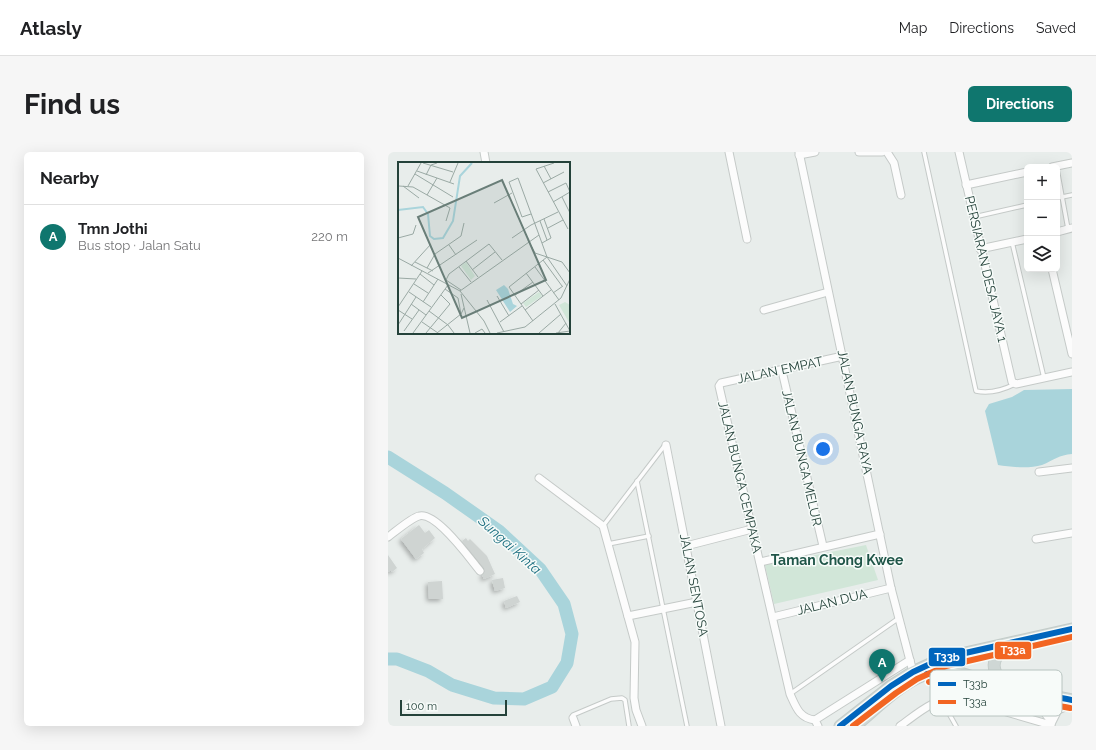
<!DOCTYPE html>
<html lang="en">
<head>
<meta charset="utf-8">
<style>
	body { margin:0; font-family:Raleway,sans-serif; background:#f6f6f6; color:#202124 }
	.controls { position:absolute; right:12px; top:12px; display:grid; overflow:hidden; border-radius:6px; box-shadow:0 4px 16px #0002 }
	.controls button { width:36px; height:36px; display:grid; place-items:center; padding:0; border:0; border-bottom:1px solid #e0e0e0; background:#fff; color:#202124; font:20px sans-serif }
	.scale { position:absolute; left:12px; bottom:10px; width:107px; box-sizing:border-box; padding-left:4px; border:2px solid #24423a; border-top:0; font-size:11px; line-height:14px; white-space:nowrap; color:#24423a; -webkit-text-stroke:3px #f7fbf9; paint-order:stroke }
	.you { position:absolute; left:435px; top:297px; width:14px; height:14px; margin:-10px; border:3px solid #fff; border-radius:50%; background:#1a73e8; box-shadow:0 0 0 6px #1a73e833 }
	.badge { display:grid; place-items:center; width:26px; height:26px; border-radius:50%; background:#0f766e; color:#fff; font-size:13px; font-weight:700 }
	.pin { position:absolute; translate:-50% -33px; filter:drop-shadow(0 1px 2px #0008) }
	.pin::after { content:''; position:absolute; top:21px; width:14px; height:12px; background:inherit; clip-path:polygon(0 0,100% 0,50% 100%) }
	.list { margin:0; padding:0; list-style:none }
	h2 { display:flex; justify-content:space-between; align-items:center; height:52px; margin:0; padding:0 16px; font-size:17px }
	h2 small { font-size:13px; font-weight:400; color:#757577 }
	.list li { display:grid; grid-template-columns:26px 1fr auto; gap:12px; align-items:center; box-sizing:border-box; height:64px; padding:0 16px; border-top:1px solid #e0e0e0 }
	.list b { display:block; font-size:15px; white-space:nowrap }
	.list p { margin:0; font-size:13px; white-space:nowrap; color:#757577 }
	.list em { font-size:13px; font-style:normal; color:#757577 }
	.icon { flex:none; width:22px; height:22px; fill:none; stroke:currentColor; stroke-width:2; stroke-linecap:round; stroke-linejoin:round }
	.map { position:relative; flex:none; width:684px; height:574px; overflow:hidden; border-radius:6px }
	header { display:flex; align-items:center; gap:24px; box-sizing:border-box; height:56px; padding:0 20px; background:#fff; border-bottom:1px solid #e0e0e0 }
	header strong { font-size:19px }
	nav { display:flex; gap:22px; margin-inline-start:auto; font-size:14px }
	.intro { display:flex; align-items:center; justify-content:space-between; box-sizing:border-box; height:96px; padding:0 24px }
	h1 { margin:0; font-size:28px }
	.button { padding:10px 18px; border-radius:6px; background:#0f766e; color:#fff; font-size:14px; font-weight:700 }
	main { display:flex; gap:24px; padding:0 24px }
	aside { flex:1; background:#fff; border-radius:6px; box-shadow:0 4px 16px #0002 }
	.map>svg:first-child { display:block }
	.green { fill:#d1e6d8 }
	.water { fill:#a9d4db }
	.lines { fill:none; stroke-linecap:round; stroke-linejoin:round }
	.river { stroke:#a9d4db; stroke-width:13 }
	.building { fill:#cfd4d2; filter:url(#shadow) }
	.service-casing { stroke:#c5cac8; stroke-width:5.5 }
	.minor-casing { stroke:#c5cac8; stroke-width:9 }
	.primary-casing { stroke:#c3ccc9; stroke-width:13 }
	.service { stroke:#fcfcfc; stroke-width:3.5 }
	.minor { stroke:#fcfcfc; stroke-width:7 }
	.primary { stroke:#cfd7d5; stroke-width:11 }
	.bus-1-casing { stroke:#f7fbf9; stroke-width:9 }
	.bus-2-casing { stroke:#f7fbf9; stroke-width:9 }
	.bus-1 { stroke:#0065bd; stroke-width:6 }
	.bus-2 { stroke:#f26522; stroke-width:6 }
	.labels { text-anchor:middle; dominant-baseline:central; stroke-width:3; stroke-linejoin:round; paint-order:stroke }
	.street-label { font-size:13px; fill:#24423a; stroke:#f7fbf9 }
	.water-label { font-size:14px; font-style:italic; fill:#1c6f80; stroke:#f7fbf9 }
	.neighbourhood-label { font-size:14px; font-weight:bold; fill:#1f5548; stroke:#f7fbf9 }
	.inset-river { fill:none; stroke:#a9d4db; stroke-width:2 }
	.inset-road { fill:none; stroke:#9aa9a4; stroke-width:1 }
	.view { fill:#697e78; fill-opacity:0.15; stroke:#697e78; stroke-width:2 }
	.inset-edge { fill:none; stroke:#24423a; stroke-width:2 }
	.key { fill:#f7fbf9; stroke:#b8c4c0; stroke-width:1 }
	.key-label { font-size:11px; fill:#24423a }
	.line-badge { stroke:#f7fbf9; stroke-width:1.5 }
	.badge-label { font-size:11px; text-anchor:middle; font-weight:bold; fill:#fff }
</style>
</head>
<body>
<header>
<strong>Atlasly</strong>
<nav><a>Map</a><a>Directions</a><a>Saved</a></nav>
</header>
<div class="intro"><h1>Find us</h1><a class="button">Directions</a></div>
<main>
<aside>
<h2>Nearby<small></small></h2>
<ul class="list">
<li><span class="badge">A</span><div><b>Tmn Jothi</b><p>Bus stop · Jalan Satu</p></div><em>220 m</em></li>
</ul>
</aside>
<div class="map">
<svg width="684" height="574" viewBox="0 0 684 574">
	<defs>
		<filter id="shadow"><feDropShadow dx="-2.5" dy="2.5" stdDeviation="2" flood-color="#0004"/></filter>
	</defs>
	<rect width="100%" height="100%" fill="#e8edeb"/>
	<!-- green -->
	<polygon class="green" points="478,393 490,428 386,452 377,413"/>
	<!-- water -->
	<path class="water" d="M 684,237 L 684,302 C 671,303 666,308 654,313 C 641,317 623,315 610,313 L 597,259 L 601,252 L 624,245 L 636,238 Z"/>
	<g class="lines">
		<!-- river -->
		<polyline class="river" points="0,305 57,341 111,379 152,417 176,452 184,482 179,511 164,535 136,547 106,546 64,533 40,519 9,507 0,507"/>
	</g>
	<!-- building -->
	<g class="building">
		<polygon points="31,373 37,381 41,378 47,386 34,397 36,401 28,407 13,387"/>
		<polygon points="78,386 80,389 82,387 99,404 107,422 96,427 94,423 97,420 96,416 74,389"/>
		<polygon points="0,403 9,416 4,420 3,418 0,420"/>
		<polygon points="115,426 117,436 107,439 104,428"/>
		<polygon points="54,429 55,447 41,447 40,430"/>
		<polygon points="129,444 132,450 118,456 116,449"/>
	</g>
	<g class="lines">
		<!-- service casing -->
		<g class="service-casing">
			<g id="service">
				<path d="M 536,0 L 588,239 C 601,242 615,238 627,232"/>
				<polyline points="669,17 680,77"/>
				<polyline points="669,46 684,43"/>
				<polyline points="586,65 639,53"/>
				<polyline points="624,90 656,226"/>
				<polyline points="249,329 299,574"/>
				<polyline points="215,374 277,293"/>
				<polyline points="220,392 261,384"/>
				<polyline points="402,542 511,466"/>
				<polyline points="554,549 568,574"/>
				<polyline points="184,565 185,563 223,547 234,546 237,548 241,574"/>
			</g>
		</g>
		<!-- minor casing -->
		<g class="minor-casing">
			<g id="minor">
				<polyline points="96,0 98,11"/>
				<polyline points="341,0 359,87"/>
				<polyline points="411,0 503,436 525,520"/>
				<polyline points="471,0 494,0"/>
				<polyline points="499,0 506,11 513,43"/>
				<polyline points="571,0 624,230 628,232 684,220"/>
				<polyline points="411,3 427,0"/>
				<polyline points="664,15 684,11"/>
				<polyline points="578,33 639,20"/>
				<polyline points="669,80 684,76"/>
				<polyline points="592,97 639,87"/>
				<polyline points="664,117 684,202"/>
				<polyline points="376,158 440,140"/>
				<polyline points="394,219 435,394"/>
				<polyline points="278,293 333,574"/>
				<polyline points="651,320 684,316"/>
				<polyline points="151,326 215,374 247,490 246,546 248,558 254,574"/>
				<path d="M 0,385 C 7,380 23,366 31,364 C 48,359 82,407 92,419"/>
				<polyline points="648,387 684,381"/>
				<polyline points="298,394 364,377"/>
				<polyline points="372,410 492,382"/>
				<polyline points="240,464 309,450"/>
				<polyline points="385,465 503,436"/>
				<polyline points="636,540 649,551 663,569"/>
				<polyline points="185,566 188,574"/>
				<path d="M 427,568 C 411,566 408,555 402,542 L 331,234 L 333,231 L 455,204"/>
				<polyline points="663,572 670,558 684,552"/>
				<polyline points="430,574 427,568 522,508"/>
				<path d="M 512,574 C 529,562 547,545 570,546 L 663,573"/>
			</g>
		</g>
		<!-- primary casing -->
		<g class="primary-casing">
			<g id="primary">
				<path d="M 615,535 C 603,515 603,511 616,493"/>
				<polyline points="452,574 503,534 525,520 555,506 684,477"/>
				<path d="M 467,574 C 488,557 510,533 536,523 C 564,511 588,528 615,535 C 638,540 661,543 684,548"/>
			</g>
		</g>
		<!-- service -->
		<use href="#service" class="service"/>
		<!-- minor -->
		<use href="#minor" class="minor"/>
		<!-- primary -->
		<use href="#primary" class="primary"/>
		<!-- bus-1 casing -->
		<g class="bus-1-casing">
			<g id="bus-1">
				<path d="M 539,522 C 569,516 594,529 623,537 C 643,542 664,544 684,548"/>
				<polyline points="452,574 503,534 525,520 555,506 684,477"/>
			</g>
		</g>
		<!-- bus-2 casing -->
		<g class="bus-2-casing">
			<g id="bus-2">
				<path d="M 541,530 C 570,524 594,538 622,544 C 642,549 662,552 682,556"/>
				<polyline points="465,574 508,541 529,527 558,514 684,485"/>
			</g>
		</g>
		<!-- bus-1 -->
		<use href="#bus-1" class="bus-1"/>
		<!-- bus-2 -->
		<use href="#bus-2" class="bus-2"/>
	</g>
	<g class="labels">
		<!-- street labels -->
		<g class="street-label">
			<text transform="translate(598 117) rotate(77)">PERSIARAN DESA JAYA 1</text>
			<text transform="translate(392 218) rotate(-12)">JALAN EMPAT</text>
			<text transform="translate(467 260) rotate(78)">JALAN BUNGA RAYA</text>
			<text transform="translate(414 306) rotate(77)">JALAN BUNGA MELUR</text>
			<text transform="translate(352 325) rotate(77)">JALAN BUNGA CEMPAKA</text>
			<text transform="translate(306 433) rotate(79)">JALAN SENTOSA</text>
			<text transform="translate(444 450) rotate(-14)">JALAN DUA</text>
		</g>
		<!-- water labels -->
		<g class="water-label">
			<text transform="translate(122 393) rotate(42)">Sungai Kinta</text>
		</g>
		<!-- neighbourhood labels -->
		<g class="neighbourhood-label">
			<text x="449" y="408">Taman Chong Kwee</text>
		</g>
	</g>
	<!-- overview -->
	<g transform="translate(10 10)">
		<rect width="172" height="172" fill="#e8edeb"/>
		<path d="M 68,100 L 77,114 L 73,118 L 63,104 ZM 141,130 L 144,134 L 128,145 L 125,141 ZM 167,140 L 172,143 L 172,162 L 161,143 Z" fill="#d1e6d8"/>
		<path d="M 106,123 L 110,127 L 115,142 L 119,144 L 112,150 L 98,128 Z" fill="#a9d4db"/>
		<path class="inset-river" d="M 0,48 L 25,45 L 30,52 L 32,74 L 36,77 L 45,76 L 55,59 L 62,14 L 74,1"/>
		<path class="inset-road" d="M 25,1 L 55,10M 156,1 L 138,7 L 170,67M 146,4 L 153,17M 19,9 L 56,22M 17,12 L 55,35M 28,13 L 33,3 L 39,1M 52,20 L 60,1M 145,21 L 166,10M 1,24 L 15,25 L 52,46 L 48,59M 5,24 L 21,36M 10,24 L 23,1M 150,30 L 168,21 L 172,30M 29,33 L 39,16M 164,35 L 172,51M 155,40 L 172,30M 96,41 L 114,31M 133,52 L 124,55 L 111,20 L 120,16 L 141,73 L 149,95 L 169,124M 142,59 L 149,78M 150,66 L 165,58M 0,76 L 15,72 L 18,63M 114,76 L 133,63 L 160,50M 130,78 L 137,91 L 164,100 L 172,111M 144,81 L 153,76 L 146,57M 51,83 L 58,93M 0,96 L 62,129 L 86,159 L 92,171M 145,98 L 164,124M 68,99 L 80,115M 17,100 L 35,109M 13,104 L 33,82M 61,105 L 73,120M 137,105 L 161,138M 29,106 L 37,92 L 63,74 L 66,61M 74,108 L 97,90M 30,111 L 79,78M 128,111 L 145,134M 22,112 L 36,123M 0,116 L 18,117M 48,118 L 51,112 L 91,82 L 104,98M 48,118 L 63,128M 16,122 L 30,131M 47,127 L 60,136 L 63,152M 62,129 L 141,73M 11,130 L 33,145M 155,131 L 165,124M 63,132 L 72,171M 117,133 L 135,120M 99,134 L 111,154M 89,138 L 106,170M 25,140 L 40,117M 13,142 L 28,153M 123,142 L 141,128M 157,142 L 172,169M 0,145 L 24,109M 0,148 L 14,157M 127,148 L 153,128M 31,149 L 50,163 L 56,171M 135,159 L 111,125 L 149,95M 24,160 L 40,171M 102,160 L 124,144M 0,163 L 18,135M 6,169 L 21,148M 15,171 L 50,123M 28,171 L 52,142 L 43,133M 39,171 L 63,152 L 66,146M 77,171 L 84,167 L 87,171M 99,171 L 127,165 L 163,136 L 172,117M 141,171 L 163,152M 158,171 L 172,169M 160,171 L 168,161"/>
		<path class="view" d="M 104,18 L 148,118 L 64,156 L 20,55 Z"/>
		<rect width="172" height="172" class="inset-edge"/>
	</g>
	<!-- legend -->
	<rect x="542" y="518" width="132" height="46" rx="6" class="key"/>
	<rect x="550" y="530" width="18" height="4" fill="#0065bd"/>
	<rect x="550" y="548" width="18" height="4" fill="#f26522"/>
	<g class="key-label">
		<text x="575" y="536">T33b</text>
		<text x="575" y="554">T33a</text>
	</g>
	<g class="line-badge">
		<rect x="606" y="489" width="38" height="19" rx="4" fill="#f26522"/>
		<rect x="540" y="495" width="38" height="20" rx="4" fill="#0065bd"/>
	</g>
	<g class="badge-label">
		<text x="625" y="502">T33a</text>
		<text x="559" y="509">T33b</text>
	</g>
</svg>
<div class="controls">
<button>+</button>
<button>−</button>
<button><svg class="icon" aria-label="layers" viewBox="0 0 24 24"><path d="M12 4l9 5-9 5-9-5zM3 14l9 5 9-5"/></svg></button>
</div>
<div class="scale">100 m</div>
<div class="you"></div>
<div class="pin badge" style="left:494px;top:530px">A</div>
</div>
</main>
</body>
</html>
